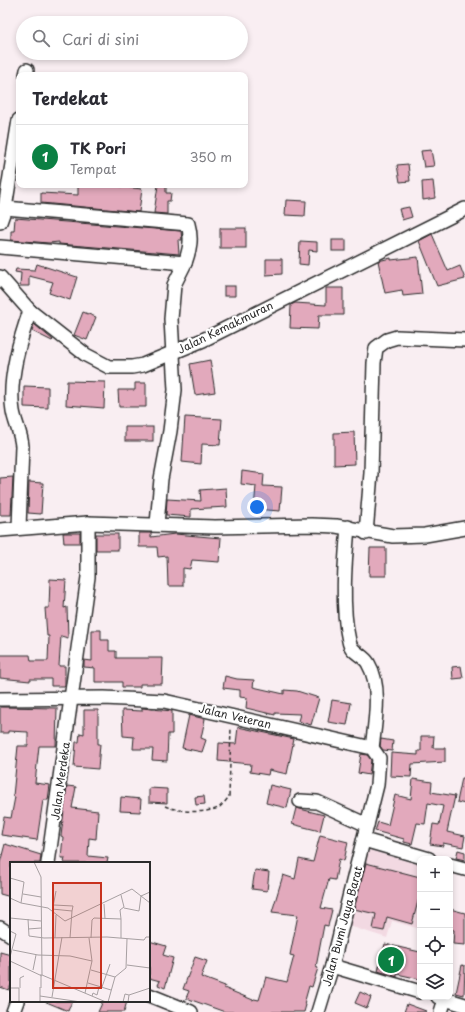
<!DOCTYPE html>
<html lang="id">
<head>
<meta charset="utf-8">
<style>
	body { margin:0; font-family:"Playpen Sans",sans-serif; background:#f7f7f7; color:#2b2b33 }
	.controls { position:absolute; right:12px; bottom:12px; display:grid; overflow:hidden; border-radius:8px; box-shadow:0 2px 6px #0003 }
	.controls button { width:36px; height:36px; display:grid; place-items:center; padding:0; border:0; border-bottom:1px solid #e1e1e2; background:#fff; color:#2b2b33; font:20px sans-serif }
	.you { position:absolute; left:257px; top:507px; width:14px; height:14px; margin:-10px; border:3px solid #fff; border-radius:50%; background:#1a73e8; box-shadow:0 0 0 6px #1a73e833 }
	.badge { display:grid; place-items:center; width:26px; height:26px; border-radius:50%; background:#0b8043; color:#fff; font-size:13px; font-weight:700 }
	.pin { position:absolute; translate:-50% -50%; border:2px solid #fff; box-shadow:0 1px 4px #0006 }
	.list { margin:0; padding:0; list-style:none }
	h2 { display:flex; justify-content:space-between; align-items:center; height:52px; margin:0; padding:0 16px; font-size:17px }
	h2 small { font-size:13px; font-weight:400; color:#7c7c81 }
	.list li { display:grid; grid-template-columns:26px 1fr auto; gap:12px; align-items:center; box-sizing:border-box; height:64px; padding:0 16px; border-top:1px solid #e1e1e2 }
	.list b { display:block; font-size:15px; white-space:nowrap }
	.list p { margin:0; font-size:13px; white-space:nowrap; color:#7c7c81 }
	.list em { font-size:13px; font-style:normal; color:#7c7c81 }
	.icon { flex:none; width:22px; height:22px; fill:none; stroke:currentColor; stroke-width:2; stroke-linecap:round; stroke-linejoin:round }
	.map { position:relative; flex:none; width:465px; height:1012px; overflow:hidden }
	.search { position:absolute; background:#fff; box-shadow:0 2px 6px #0003; left:16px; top:16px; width:232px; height:44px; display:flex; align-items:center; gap:10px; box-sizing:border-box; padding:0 14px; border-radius:22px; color:#7c7c81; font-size:15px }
	.panel { position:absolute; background:#fff; box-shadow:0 2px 6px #0003; left:16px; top:72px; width:232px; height:116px; border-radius:8px }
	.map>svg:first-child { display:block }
	.built { fill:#f2d9e2 }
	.building { fill:#e2a9bc; stroke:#2b2b2b }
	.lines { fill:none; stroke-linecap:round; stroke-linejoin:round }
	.minor-casing { stroke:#2b2b2b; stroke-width:16 }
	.path { stroke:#2b2b2b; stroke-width:1.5; stroke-dasharray:4 3; stroke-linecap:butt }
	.minor { stroke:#fff; stroke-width:13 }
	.labels { text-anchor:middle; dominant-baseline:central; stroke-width:4; stroke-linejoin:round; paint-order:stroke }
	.street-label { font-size:11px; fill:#2b2b2b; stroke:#fff }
	.inset-road { fill:none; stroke:#a7a0a2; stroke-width:1 }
	.view { fill:#c8321e; fill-opacity:0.15; stroke:#c8321e; stroke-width:2 }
	.inset-edge { fill:none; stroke:#2b2b2b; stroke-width:2 }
</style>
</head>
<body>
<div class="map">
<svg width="465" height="1012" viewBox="0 0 465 1012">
	<rect width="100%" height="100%" fill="#f9eef2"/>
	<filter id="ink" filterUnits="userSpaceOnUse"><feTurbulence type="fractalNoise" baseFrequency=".025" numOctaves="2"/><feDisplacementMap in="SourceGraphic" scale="8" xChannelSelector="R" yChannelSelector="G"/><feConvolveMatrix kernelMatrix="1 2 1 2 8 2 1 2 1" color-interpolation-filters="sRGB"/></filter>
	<g filter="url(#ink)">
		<!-- built -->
		<polygon class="built" points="369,850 420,865 420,929 392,921 387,938 346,925"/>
		<!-- building -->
		<g class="building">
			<polygon points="431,150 434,166 424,167 421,151"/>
			<polygon points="408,164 410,181 400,182 397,165"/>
			<polygon points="433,181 435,198 423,200 422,182"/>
			<polygon points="78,185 106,185 142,189 139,212 41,203 41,193 78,195"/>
			<polygon points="158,185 166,185 166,193 171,193 170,201 167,201 167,214 154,213"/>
			<polygon points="286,200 306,201 305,216 285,215"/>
			<polygon points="409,207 412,217 402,220 399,209"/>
			<polygon points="15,218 181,231 182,240 178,240 179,254 59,244 59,242 49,243 11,240 11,231 14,231"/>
			<rect x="220" y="228" width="26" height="20"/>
			<polygon points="432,234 448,271 460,266 465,279 437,286 419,241"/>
			<rect x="332" y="240" width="14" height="11"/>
			<polygon points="300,241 317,242 317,251 309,250 308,265 299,264"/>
			<polygon points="418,257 422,294 403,296 402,290 385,293 378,261 391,258 391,260"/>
			<polygon points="266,259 282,259 282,274 266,275"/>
			<polygon points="37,264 77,277 70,300 49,293 53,282 29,276 29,286 20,286 21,273 15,272 16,269 35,270"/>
			<rect x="224" y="286" width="11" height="10"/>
			<polygon points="326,288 343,288 343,315 319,315 318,329 290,328 291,305 295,303 326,305"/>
			<polygon points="83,312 96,317 87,340 74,335"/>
			<polygon points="34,324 53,340 52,341 32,331"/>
			<polygon points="210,360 215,392 195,395 190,364"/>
			<polygon points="67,381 105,382 104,408 66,405"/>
			<polygon points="135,383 146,383 146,407 119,407 118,390 135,390"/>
			<polygon points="24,386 48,387 48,408 24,407"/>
			<polygon points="185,417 222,419 220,445 202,444 201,464 182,462"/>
			<rect x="125" y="427" width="28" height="14"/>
			<polygon points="354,432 355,464 334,465 334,433"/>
			<polygon points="242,471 264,474 263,486 282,487 280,511 254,509 256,486 241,484"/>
			<polygon points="13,477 11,515 0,515 0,478"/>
			<polygon points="29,482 43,483 41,514 28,513"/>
			<polygon points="226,488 227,507 191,509 191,517 166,515 167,499 201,501 200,490"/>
			<polygon points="63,533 80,533 80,543 64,543"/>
			<polygon points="139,533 151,533 151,537 175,534 221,538 219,562 192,560 190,569 183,568 183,586 168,586 167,556 158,557 157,547 139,547"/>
			<rect x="96" y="534" width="22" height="16"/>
			<polygon points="370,548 386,548 386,576 369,576"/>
			<polygon points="50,579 66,580 64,608 67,607 68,638 61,636 59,666 65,666 65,686 51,686 51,679 30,679 30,681 0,678 0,655 30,655 31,661 48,661 49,636 47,636 45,608 49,608"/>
			<polygon points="92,630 101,630 101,640 109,640 109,651 116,651 116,658 163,658 162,684 140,684 140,687 122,687 122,682 95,682 95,668 84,667 84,660 92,661"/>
			<polygon points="461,666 463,678 453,679 452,667"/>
			<polygon points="225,676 237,679 254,680 253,687 284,694 284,690 297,691 319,698 311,725 298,721 300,714 275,713 275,715 246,708 247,698 240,697 240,690 223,688"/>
			<polygon points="332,700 351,703 347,725 328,722"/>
			<polygon points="0,707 57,708 56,746 39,746 35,783 50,785 48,800 43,800 37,840 1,835 4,817 11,818 15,797 13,796 18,746 28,746 28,732 8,731 8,733 0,733"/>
			<polygon points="142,708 172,711 172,734 168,734 167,761 152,760 153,749 133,749 134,737 123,736 122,710 142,711"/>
			<polygon points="84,710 98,710 98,744 100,744 98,769 74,767 76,742 79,742 80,733 84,734"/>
			<polygon points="189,715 205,719 201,738 206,740 202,752 182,748"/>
			<polygon points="238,727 294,739 287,774 269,770 268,775 250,772 251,764 218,761 219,743 236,744"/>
			<polygon points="421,736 434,736 433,748 445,748 445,762 412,764 411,777 390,776 391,753 418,755 418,751 421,751"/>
			<polygon points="381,739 393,741 392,751 383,750 380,746"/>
			<polygon points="361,754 367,755 371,760 369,775 358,773"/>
			<polygon points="462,778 465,778 465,804 457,802"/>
			<polygon points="413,779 432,782 431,792 455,796 447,832 465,836 463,847 443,843 443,846 430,844 433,824 439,825 443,806 428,803 425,824 417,823 412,844 404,842 404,839 375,831 378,822 388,825 395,795 411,799"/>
			<polygon points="270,785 291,790 287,808 266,803"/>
			<polygon points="67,786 76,787 72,808 98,811 96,839 89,838 88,856 108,858 107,863 64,863 65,858 61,858 63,837 61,836"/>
			<polygon points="149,788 167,789 167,803 149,802"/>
			<polygon points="204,796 205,804 196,805 195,797"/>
			<polygon points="121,797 141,799 140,812 120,811"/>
			<polygon points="296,808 324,815 320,831 292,824"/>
			<polygon points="320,835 348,842 344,861 339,859 335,880 329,879 321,908 332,910 328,926 324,925 316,967 318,968 312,987 309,986 304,1004 306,1005 304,1012 225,1012 186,998 189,991 183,989 195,957 207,961 201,977 225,986 224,988 253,1000 254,999 259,1000 266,977 287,982 294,956 290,955 298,915 272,912 283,875 295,879 299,859 313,862"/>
			<polygon points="5,844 41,855 40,863 11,863 11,897 0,894 0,863"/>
			<polygon points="458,850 465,852 465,860 456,858"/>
			<polygon points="366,863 420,877 420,894 412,924 387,917 384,931 373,929 376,914 354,909"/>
			<polygon points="255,870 269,872 267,891 252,889"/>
			<polygon points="450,909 465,913 465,945 453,944 454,930 450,929"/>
			<polygon points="149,941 166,946 163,955 173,958 165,988 158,985 160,981 149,978"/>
			<polygon points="385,944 420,952 420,979 397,974 397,977 378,971"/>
			<polygon points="0,952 11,955 11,984 9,990 0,987"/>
			<polygon points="462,965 465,966 464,995 456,993"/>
			<polygon points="360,992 371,997 367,1008 355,1003"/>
			<polygon points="44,1001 72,1001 68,1011"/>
			<polygon points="103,1001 127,1001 124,1012 98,1012"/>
			<polygon points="407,1004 426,1011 426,1012 404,1012"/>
		</g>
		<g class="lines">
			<!-- minor casing -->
			<g class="minor-casing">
				<g id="minor">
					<polyline points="26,75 27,70"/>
					<path d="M 5,208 L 188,224 C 192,238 190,249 185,263"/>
					<polyline points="0,222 5,208 19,120"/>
					<polyline points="0,247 185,263 174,285 171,319 175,390 170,431 161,479 157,524"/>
					<polyline points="0,277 30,311 86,355 109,367 132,367 143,365 203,340 465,209"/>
					<path d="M 348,527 C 345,562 341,607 349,641 C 351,653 362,654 368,663 C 382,686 375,723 372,748"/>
					<path d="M 19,528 L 22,446 C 21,433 15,423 13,411 C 8,381 20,339 30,311"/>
					<polyline points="0,530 88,523 215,527 312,525 336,526 393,536 425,535 465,528"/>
					<polyline points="366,533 371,473 374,363 376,348 387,340 397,337 465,340"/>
					<polyline points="0,699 104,698 164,701 372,748 379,758 377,785 332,966 318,1012"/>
					<polyline points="300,801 317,802 367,825"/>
					<polyline points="364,840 429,859"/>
					<polyline points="48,863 88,577 88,523"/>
					<polyline points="450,865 465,869"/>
					<polyline points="0,928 11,935"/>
					<polyline points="332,966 420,992"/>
					<polyline points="149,995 191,1012"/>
					<polyline points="438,997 465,1005"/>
					<polyline points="13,1012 17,1001"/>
					<polyline points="441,1012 445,999"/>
				</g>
			</g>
			<!-- path -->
			<path class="path" d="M 165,806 C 179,812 204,814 218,808 C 222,806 226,800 229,797 L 231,727"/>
			<!-- minor -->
			<use href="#minor" class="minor"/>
		</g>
	</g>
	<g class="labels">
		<!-- street labels -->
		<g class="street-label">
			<text transform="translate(225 327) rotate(-26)">Jalan Kemakmuran</text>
			<text transform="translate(235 716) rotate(13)">Jalan Veteran</text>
			<text transform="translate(60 781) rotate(-82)">Jalan Merdeka</text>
			<text transform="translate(342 926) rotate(-75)">Jalan Bumi Jaya Barat</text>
		</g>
	</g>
	<!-- overview -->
	<g transform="translate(10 862)">
		<rect width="140" height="140" fill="#f9eef2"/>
		<path class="inset-road" d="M 24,0 L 31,15 L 32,113 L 96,140M 0,16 L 14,20 L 11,41 L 38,46 L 55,59 L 122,27 L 140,41M 13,32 L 31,35M 0,36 L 11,41M 94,42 L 95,57M 44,43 L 63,44 L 62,49M 43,45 L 46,29M 114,46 L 129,49 L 131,34 L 140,30M 42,47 L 62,49 L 60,76M 0,56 L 31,59M 18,57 L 19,74 L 34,76 L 97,75 L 134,78 L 136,75 L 140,75M 111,57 L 110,48 L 114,45 L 111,33M 18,67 L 31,66M 0,69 L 6,72 L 0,95M 45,76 L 46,53M 79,76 L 82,99M 81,76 L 82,58 L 84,56 L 111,57 L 111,76M 3,88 L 28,93 L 60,94 L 82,99 L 75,131M 0,99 L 32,114M 117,103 L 140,106M 23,108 L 26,93M 81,108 L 105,115 L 98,140M 105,115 L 116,106 L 117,77M 78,121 L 101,128M 92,125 L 100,102M 0,126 L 9,126 L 9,140M 10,126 L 10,116 L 14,114M 31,126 L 31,112M 119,133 L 140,126M 30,134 L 71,140M 82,134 L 83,131 L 87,133 L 89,125M 42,135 L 52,75M 30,140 L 30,125M 113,140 L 115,132 L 119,133 L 118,140"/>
		<path class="view" d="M 43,21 L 91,21 L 91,126 L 43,126 Z"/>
		<rect width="140" height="140" class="inset-edge"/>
	</g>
</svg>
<div class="controls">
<button>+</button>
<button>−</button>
<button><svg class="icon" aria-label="locate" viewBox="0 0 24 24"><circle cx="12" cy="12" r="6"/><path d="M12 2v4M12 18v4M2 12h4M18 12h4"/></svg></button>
<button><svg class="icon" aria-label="layers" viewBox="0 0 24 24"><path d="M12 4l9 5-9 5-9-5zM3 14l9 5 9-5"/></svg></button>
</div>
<div class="you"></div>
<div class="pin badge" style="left:391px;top:960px">1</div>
<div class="search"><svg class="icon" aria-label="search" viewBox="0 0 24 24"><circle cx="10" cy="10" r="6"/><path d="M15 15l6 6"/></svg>Cari di sini</div>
<section class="panel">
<h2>Terdekat<small></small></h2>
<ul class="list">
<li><span class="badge">1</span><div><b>TK Pori</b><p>Tempat</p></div><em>350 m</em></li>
</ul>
</section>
</div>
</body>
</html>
